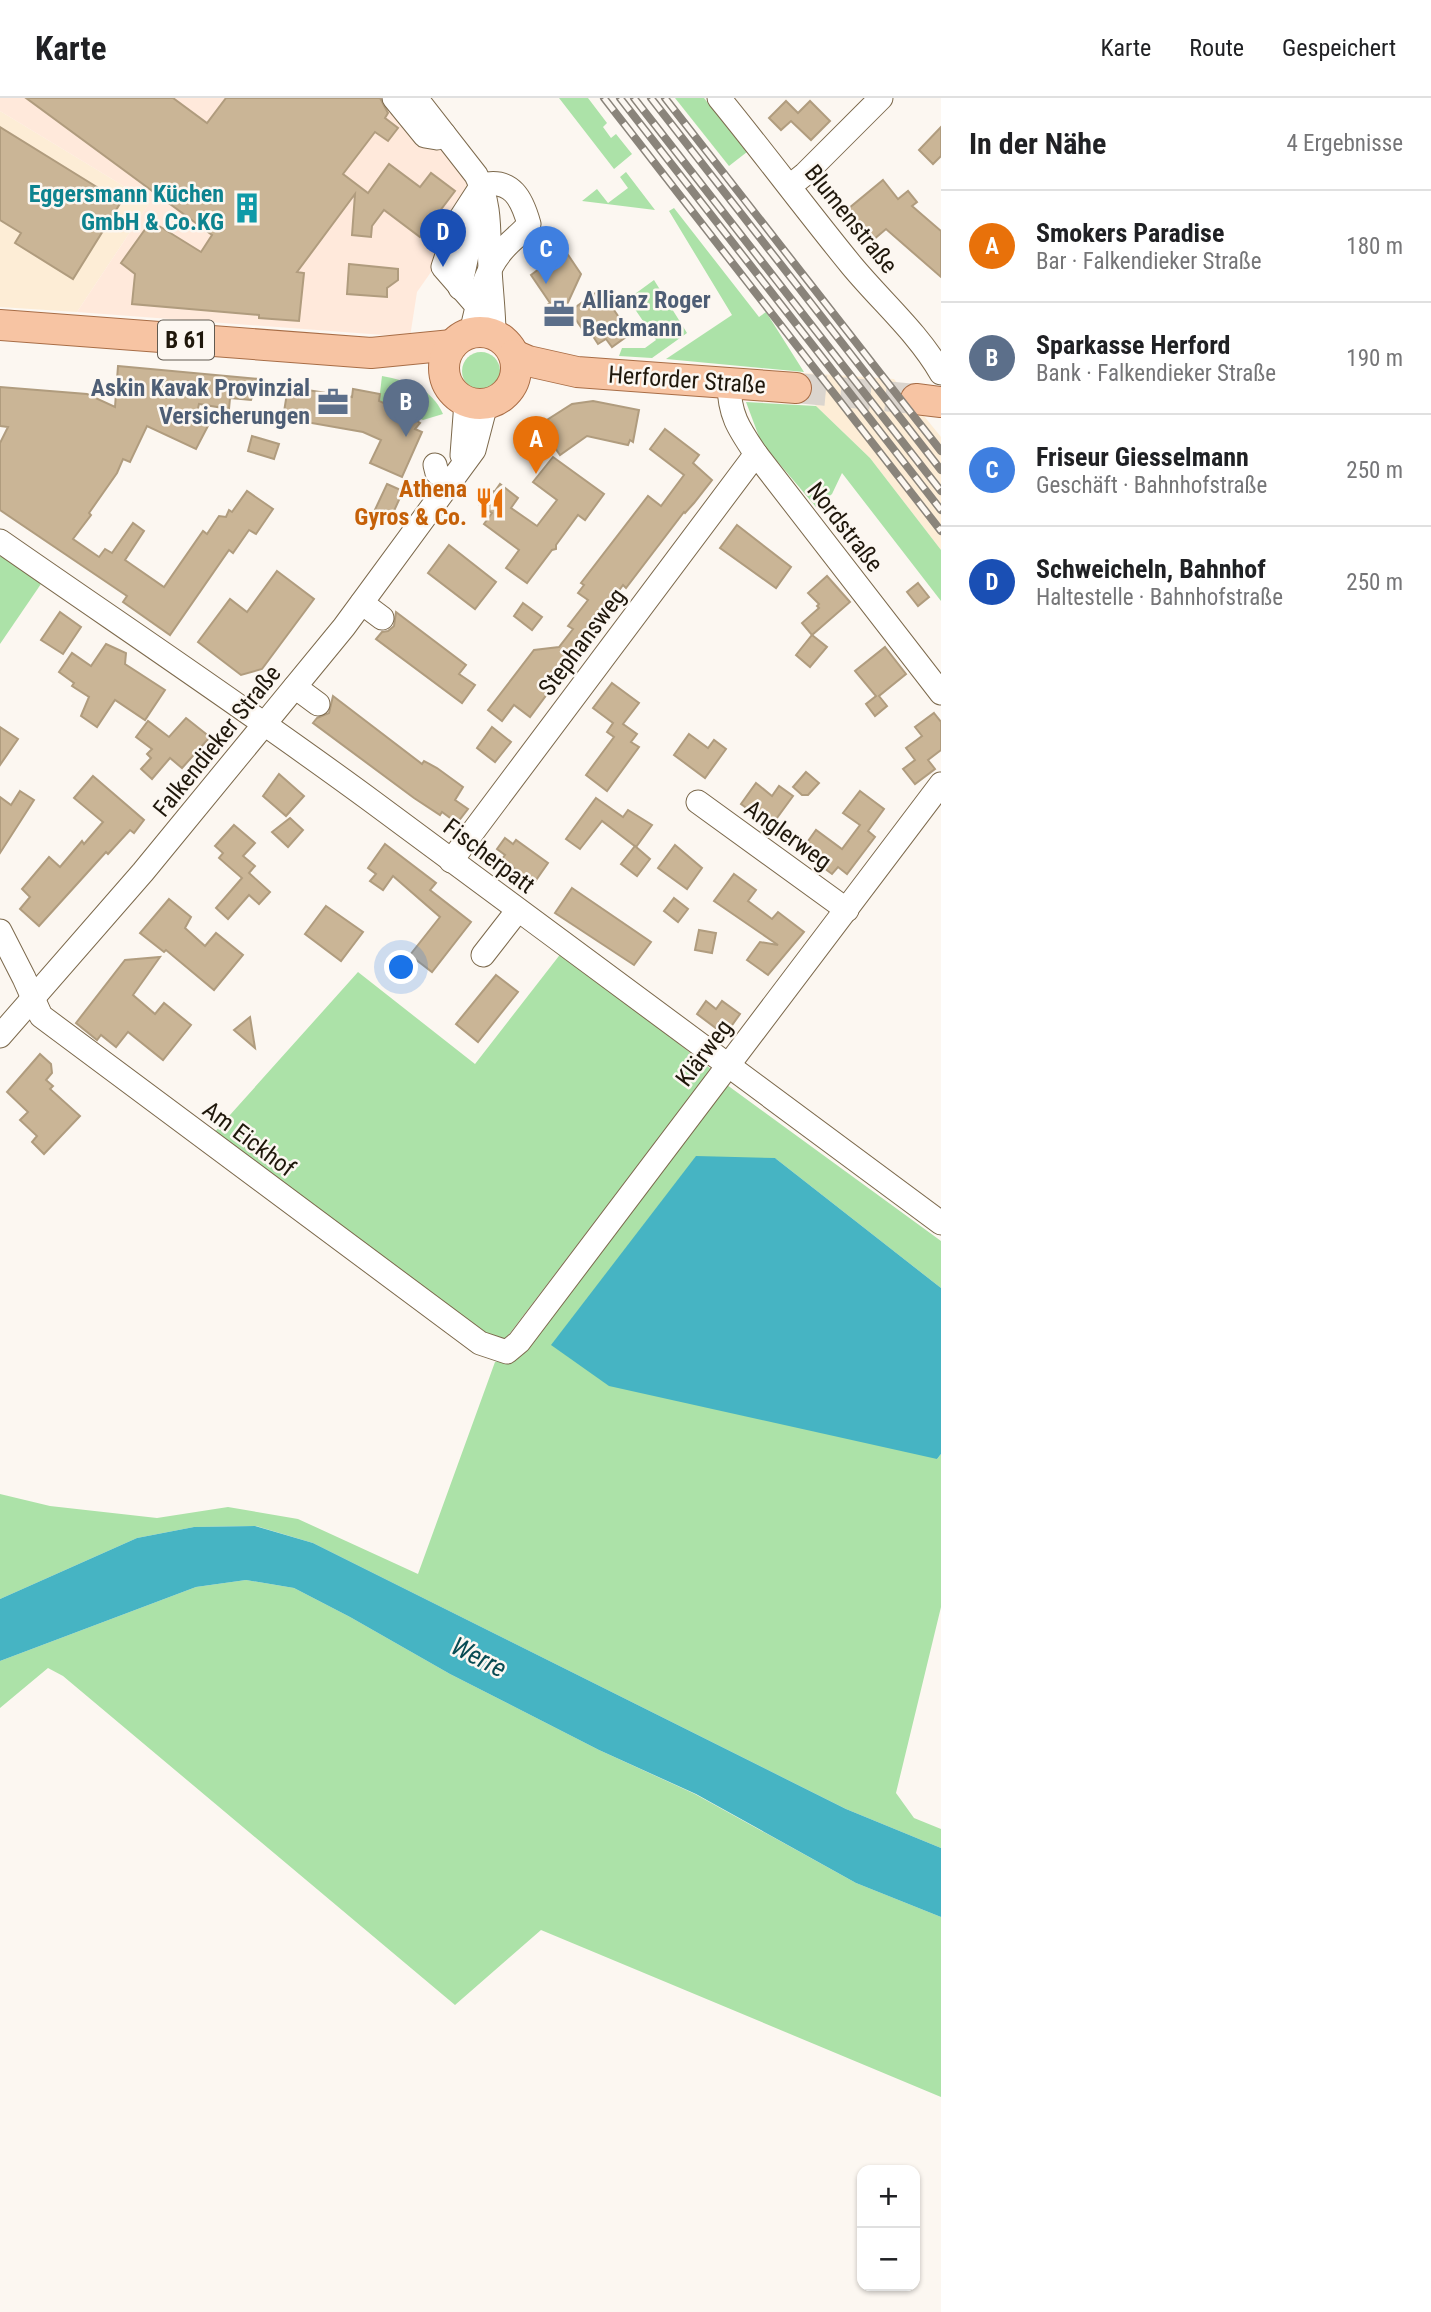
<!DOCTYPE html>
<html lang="de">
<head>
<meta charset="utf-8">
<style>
	body { margin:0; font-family:"Roboto Condensed",sans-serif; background:#f2f2f2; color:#202124 }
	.controls { position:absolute; right:21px; bottom:21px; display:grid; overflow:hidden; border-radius:14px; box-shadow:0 2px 5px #0004 }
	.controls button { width:63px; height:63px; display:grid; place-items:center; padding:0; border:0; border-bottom:2px solid #e0e0e0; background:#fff; color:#202124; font:35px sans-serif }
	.you { position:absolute; left:402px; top:870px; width:24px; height:24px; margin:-18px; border:5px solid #fff; border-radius:50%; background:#1a73e8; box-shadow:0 0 0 10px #1a73e833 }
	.badge { display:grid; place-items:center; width:46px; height:46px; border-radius:50%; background:#1c6969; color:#fff; font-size:23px; font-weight:700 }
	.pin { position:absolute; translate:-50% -58px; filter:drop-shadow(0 2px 4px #0008) }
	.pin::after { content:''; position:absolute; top:37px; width:24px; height:21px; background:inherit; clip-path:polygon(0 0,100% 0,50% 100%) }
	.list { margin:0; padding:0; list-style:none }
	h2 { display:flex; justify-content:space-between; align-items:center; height:91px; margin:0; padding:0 28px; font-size:30px }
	h2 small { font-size:23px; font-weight:400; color:#757577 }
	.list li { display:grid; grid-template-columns:46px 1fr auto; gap:21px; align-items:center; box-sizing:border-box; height:112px; padding:0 28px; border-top:2px solid #e0e0e0 }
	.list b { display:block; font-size:26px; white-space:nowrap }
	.list p { margin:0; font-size:23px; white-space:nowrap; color:#757577 }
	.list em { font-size:23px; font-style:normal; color:#757577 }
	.map { position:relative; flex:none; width:941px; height:2214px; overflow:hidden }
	header { display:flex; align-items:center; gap:42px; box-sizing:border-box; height:98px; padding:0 35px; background:#fff; border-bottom:2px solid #e0e0e0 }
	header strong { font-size:33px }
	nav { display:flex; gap:38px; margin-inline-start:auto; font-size:24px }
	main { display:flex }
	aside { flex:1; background:#fff }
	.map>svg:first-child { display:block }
	.built { fill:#fdedd6 }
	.industrial { fill:#ffe9db }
	.green { fill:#ace2a8 }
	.water { fill:#46b4c3 }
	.building { fill:#cab596; stroke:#b09c7e; stroke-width:2 }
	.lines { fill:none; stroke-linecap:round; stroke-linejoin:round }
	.major-tunnel { stroke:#dbd5ce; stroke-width:30; stroke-dasharray:30 15; stroke-linecap:butt }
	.minor-casing { stroke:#7c694c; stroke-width:25 }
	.major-casing { stroke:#a86d46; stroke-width:32 }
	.minor { stroke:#fff; stroke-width:23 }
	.major { stroke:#f7c4a3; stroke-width:30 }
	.rail-casing { stroke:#8a847b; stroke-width:8 }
	.rail { stroke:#fcf7f1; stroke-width:5; stroke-dasharray:16; stroke-linecap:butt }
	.labels { text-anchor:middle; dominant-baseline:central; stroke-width:5; stroke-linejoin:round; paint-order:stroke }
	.shield { fill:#fcf7f1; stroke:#615a50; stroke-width:2 }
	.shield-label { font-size:23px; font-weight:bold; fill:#1f170b }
	.culture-label { font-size:24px; font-weight:bold; fill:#0d838f; stroke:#fcf7f1; text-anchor:end }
	.street-label { font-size:24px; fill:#1f170b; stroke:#fcf7f1 }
	.service-label { font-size:24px; font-weight:bold; fill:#4e5e75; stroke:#fcf7f1; text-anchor:start }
	.food-label { font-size:24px; font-weight:bold; fill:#c56008; stroke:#fcf7f1; text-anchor:end }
	.water-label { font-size:26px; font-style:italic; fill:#074b53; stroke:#fcf7f1 }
</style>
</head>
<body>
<header>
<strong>Karte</strong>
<nav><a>Karte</a><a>Route</a><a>Gespeichert</a></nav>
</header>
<main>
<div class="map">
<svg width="941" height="2214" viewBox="0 0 941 2214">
	<rect width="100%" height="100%" fill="#fcf7f1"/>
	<!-- built -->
	<g class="built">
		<polygon points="0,13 150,104 77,214 0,209"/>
		<polygon points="790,274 894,281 941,339 941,452 870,360 816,308"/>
	</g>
	<!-- industrial -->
	<polygon class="industrial" points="0,0 408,0 473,80 445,120 431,174 417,194 410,239 77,214 150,104 0,13"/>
	<!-- green -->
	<g class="green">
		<polygon points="559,0 588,0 607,25 603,29 611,40 616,36 632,56 614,71"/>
		<polygon points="675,0 704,0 747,54 729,68"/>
		<polygon points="626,74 655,112 582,103 597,91 608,105 628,90 620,79"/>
		<polygon points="674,110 759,219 766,214 804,274 666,261 732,217 669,113"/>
		<polygon points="654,182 687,235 652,260 619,258 622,250 645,250 656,242 628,201"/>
		<circle cx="481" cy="273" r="19"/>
		<path d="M 382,278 C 409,283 431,290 443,316 L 423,322 L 379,303 Z"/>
		<polygon points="746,304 816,308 870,360 941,452 941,503 842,375 832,396 816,409 761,344"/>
		<polygon points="3,455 43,483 0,546 0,459"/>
		<polygon points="562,854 711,971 507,1239 497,1243 485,1238 212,1037 358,874 475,966"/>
		<polygon points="723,984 941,1143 941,1190 775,1060 937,1361 941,1356 941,1509 896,1695 914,1720 941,1731 941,1750 846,1711 313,1445 256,1428 194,1429 137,1440 0,1501 0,1396 50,1408 157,1420 228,1409 298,1421 418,1476 495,1264 515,1259"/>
		<polygon points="246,1482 294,1490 350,1519 450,1576 599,1652 695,1696 856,1785 941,1819 941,1999 541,1832 455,1907 63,1578 48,1570 0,1610 0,1563 196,1489"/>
	</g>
	<!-- water -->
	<g class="water">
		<polygon points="696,1058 775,1060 941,1190 941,1356 937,1361 609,1288 551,1247"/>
		<polygon points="255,1428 313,1445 846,1711 941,1750 941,1819 856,1785 696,1696 599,1652 450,1576 350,1519 294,1490 246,1482 196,1489 0,1563 0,1501 137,1440 194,1429"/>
	</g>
	<!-- building -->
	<g class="building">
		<polygon points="26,0 173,0 207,25 226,0 380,0 388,15 385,20 398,30 388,43 375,34 343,76 368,95 389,66 420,89 431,75 455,93 420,139 384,112 372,128 371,139 352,137 355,96 297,174 304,175 299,223 259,220 259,217 132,206 135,176 121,165 151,123 201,154 212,137"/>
		<polygon points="786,3 798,15 810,3 830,23 811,42 791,23 781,32 769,20"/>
		<polygon points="0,29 121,104 73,181 15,145 21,135 0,122"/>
		<polygon points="941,29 941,58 933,66 919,52"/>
		<polygon points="883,82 898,101 908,93 917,104 912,108 941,133 941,179 886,131 873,142 848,111"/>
		<polygon points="560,145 581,176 559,224 547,207 550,205 531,177 551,162 546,154"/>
		<polygon points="349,166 398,171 398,182 387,190 387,199 347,196"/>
		<polygon points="600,192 625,228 620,231 626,239 612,249 606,241 598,246 587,229 583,232 570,213"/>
		<polygon points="118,268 258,281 251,302 230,300 229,311 199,306 196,319 210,324 196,351 147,328 130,364 123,361 117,375 89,415 91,417 73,441 99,459 105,451 112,455 133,425 144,433 125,462 164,489 203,433 207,436 219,418 226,419 229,412 232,414 247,393 273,411 256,436 249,432 233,455 229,452 170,537 123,504 127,498 0,412 0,345 8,329 0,328 0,289 87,296 115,309"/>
		<polygon points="288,289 352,299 353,291 380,296 379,303 418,321 417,323 420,325 415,331 422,334 402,379 370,365 381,342 363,334 283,320"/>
		<polygon points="593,303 639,312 633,344 630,342 628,347 587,338 560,357 539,327 572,306"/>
		<polygon points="665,331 699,357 693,365 712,382 694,405 685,415 684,414 626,490 623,487 600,519 603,521 530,619 514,607 502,623 488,612 534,552 559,549 573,531 568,528 588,502 578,495 584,487 581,485 648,398 661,408 684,377 650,351"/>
		<polygon points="252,338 279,346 274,361 248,353"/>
		<polygon points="553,359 604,396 585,422 578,417 556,447 556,451 552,452 527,485 506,470 519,452 484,426 492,415 480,407 490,394 495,393 500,386 518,400 511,410 537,428 557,402 533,384"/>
		<polygon points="387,386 403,393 389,424 373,416"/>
		<polygon points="737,427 791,469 776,490 720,450"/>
		<polygon points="449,447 496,484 475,511 428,475"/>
		<polygon points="277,473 314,501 262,571 241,577 198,544 230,501 247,514"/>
		<polygon points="827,478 850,504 812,537 802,525 819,510 817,508 819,506 808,495"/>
		<polygon points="918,485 929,499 918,508 907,494"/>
		<polygon points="523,505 542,519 532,532 514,518"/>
		<polygon points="60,514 81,529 63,556 41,542"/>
		<polygon points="396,514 466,567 459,576 475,587 462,605 376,541 382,534 388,533 394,528"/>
		<polygon points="812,537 827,549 810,569 796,557"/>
		<polygon points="106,546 126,555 125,566 165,592 145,622 115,602 97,629 81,618 89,599 72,588 74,585 59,574 72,555 91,568"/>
		<polygon points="885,549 906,576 879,598 887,608 875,618 866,606 876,598 855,573"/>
		<polygon points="612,585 639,605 623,626 637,636 631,644 639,649 607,693 586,677 614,639 607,634 613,625 593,610"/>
		<polygon points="333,598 422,666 424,663 437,670 463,689 455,702 468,711 457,725 442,714 440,717 414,700 313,625 317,620 329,615"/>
		<polygon points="934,615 941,624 941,652 928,662 935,671 915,686 903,671 915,662 906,650 922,638 915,629"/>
		<polygon points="186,620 210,639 182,670 170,660 152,681 141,671 151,660 147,656 152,651 136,639 148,623 169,639"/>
		<polygon points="0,629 18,641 0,667"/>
		<polygon points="492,629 511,644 495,664 477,650"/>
		<polygon points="689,636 708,650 714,642 726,651 705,680 674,657"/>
		<polygon points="806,674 819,685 808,697 802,697 793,689"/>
		<polygon points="279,676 304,698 286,718 263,698"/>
		<polygon points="93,678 144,722 134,735 130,732 108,756 106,754 39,828 20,811 30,799 22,791 49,759 60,769 82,743 84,746 103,724 74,700"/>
		<polygon points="756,685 772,698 779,688 793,698 771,728 741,706"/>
		<polygon points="20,693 34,702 0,755 0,699 11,707"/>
		<polygon points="860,693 884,711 868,733 875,739 847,776 838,769 832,776 801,753 816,732 842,751 860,727 843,715"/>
		<polygon points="596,700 623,719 628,712 652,727 636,749 602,723 580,751 566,741"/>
		<polygon points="290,720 303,732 288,749 272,734"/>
		<polygon points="234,727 255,745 243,758 255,768 249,775 270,794 259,806 249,797 228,821 216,810 242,780 219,760 223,755 215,748"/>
		<polygon points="505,740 513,746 516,742 548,765 534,785 502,761 505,757 497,751"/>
		<polygon points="385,746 436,785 430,792 471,824 432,874 410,857 440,819 393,778 383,792 370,783 376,776 368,770"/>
		<polygon points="675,747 702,770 687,791 658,770"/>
		<polygon points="635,748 650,761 637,778 621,766"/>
		<polygon points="734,776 756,792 748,803 772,821 778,814 804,834 768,877 747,862 760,844 778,847 714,803"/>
		<polygon points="572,790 651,844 634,867 555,815"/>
		<polygon points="674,800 688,811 678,824 664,813"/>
		<polygon points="169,801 191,819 185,830 205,848 216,835 243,857 214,892 166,852 164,854 140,835"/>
		<polygon points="326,808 363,834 341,863 305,836"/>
		<polygon points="699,832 716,835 712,855 695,852"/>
		<polygon points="160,859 133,897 155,916 164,905 191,927 163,962 128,934 116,949 101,937 97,942 76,925 125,862"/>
		<polygon points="496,877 518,894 478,944 456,926"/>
		<polygon points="706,903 716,911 722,903 740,916 725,937 697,916"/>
		<polygon points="250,919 255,950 234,932"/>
		<polygon points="40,956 51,966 52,975 46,982 53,988 50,991 80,1018 44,1056 32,1044 37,1038 20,1022 28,1014 7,994"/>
	</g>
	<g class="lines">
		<!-- major-tunnel -->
		<polyline class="major-tunnel" points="796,290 916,301"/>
		<!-- minor casing -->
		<g class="minor-casing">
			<g id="minor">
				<polyline points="394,0 425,38 437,40 444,36"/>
				<path d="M 416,0 L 476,77 C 492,107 488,137 490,170 C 491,192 494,214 494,236"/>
				<path d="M 719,0 C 764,55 807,113 852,168 C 882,204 918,235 941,275"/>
				<polyline points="790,88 805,76 881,0"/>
				<polyline points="460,190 479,101"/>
				<path d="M 471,235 C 478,206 482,177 502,153 C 510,143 521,136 529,126 C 522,101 512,80 482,87 L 458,124 L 443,169 L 477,208"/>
				<path d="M 729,285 C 729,317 739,331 756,356 L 941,595"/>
				<polyline points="462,357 466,304"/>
				<polyline points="435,367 437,375 451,385"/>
				<path d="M 0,443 C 125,530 251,614 373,704 C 563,844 751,986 941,1125"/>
				<polyline points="362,505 382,520"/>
				<polyline points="295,589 318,606"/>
				<polyline points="698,704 847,812"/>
				<polyline points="451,763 756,356"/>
				<polyline points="0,833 24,880 41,918 480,1245 507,1254 519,1244 941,686"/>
				<polyline points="483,857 518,812"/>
				<polyline points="0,938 143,774 344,529 474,352 486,306"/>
			</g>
		</g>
		<!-- major casing -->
		<g class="major-casing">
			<g id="major">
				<polyline points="0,227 371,255 452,247"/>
				<circle cx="480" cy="270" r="36"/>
				<polyline points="514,257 528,263 577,274 796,290"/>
				<polyline points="916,301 941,304"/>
			</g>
		</g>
		<!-- minor -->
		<use href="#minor" class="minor"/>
		<!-- major -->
		<use href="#major" class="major"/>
		<!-- rail casing -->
		<g class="rail-casing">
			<g id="rail">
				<polyline points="604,0 941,433"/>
				<polyline points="620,0 941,412"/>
				<polyline points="634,0 941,393"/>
				<polyline points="651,0 941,372"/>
				<polyline points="665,0 941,353"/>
			</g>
		</g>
		<!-- rail -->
		<use href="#rail" class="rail"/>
	</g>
	<!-- icons -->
	<defs>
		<g id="building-bare" transform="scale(2.415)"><path d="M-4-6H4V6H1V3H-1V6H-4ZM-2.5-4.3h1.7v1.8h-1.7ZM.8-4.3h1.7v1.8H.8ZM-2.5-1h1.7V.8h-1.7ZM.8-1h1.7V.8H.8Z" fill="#0f9aa8" stroke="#fcf7f1" stroke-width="2.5" paint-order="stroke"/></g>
		<g id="office-bare" transform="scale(2.415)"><path d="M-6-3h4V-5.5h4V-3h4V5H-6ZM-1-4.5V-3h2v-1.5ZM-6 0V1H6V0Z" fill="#5c6f8a" stroke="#fcf7f1" stroke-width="2.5" paint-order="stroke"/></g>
		<g id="restaurant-bare" transform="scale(2.415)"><path d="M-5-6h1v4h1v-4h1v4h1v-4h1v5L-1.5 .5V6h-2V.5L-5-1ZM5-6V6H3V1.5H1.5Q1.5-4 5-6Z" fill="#e8710a" stroke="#fcf7f1" stroke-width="2.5" paint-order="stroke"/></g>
	</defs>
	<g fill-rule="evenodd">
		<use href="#building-bare" x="247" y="110"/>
		<use href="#office-bare" x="559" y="216"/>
		<use href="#office-bare" x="333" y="304"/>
		<use href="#restaurant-bare" x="490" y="405"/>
	</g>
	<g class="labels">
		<!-- shield labels -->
		<rect class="shield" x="158" y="222.5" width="56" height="39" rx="5"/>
		<g class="shield-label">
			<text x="186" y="242">B 61</text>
		</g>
		<!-- culture labels -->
		<g class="culture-label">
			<text x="224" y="96">Eggersmann Küchen<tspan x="224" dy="28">GmbH &amp; Co.KG</tspan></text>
		</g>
		<!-- street labels -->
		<g class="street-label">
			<text transform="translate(851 121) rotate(51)">Blumenstraße</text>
			<text transform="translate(687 282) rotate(4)">Herforder Straße</text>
			<text transform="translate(845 429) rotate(52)">Nordstraße</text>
			<text transform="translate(582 544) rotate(-53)">Stephansweg</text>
			<text transform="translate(217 643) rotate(-51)">Falkendieker Straße</text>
			<text transform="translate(788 737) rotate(36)">Anglerweg</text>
			<text transform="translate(489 758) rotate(37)">Fischerpatt</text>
			<text transform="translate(704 955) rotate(-53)">Klärweg</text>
			<text transform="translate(249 1041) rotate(37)">Am Eickhof</text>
		</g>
		<!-- service labels -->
		<g class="service-label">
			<text x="582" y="202">Allianz Roger<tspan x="582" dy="28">Beckmann</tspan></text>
			<text x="310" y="290" text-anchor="end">Askin Kavak Provinzial<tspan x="310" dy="28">Versicherungen</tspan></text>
		</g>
		<!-- food labels -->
		<g class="food-label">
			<text x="467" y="391">Athena<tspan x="467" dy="28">Gyros &amp; Co.</tspan></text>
		</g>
		<!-- water labels -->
		<g class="water-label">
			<text transform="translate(479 1559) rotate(27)">Werre</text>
		</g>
	</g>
</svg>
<div class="controls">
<button>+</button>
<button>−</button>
</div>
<div class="you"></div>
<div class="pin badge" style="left:536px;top:376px;background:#e8710a">A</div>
<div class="pin badge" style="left:406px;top:339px;background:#5c6f8a">B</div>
<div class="pin badge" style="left:546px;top:186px;background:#3f7fe0">C</div>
<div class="pin badge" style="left:443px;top:169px;background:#1a4fb4">D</div>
</div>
<aside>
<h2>In der Nähe<small>4 Ergebnisse</small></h2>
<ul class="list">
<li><span class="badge" style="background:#e8710a">A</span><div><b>Smokers Paradise</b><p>Bar · Falkendieker Straße</p></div><em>180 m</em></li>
<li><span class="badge" style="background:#5c6f8a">B</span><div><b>Sparkasse Herford</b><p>Bank · Falkendieker Straße</p></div><em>190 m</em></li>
<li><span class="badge" style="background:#3f7fe0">C</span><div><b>Friseur Giesselmann</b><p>Geschäft · Bahnhofstraße</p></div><em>250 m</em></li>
<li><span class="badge" style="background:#1a4fb4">D</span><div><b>Schweicheln, Bahnhof</b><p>Haltestelle · Bahnhofstraße</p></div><em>250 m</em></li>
</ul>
</aside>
</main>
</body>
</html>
